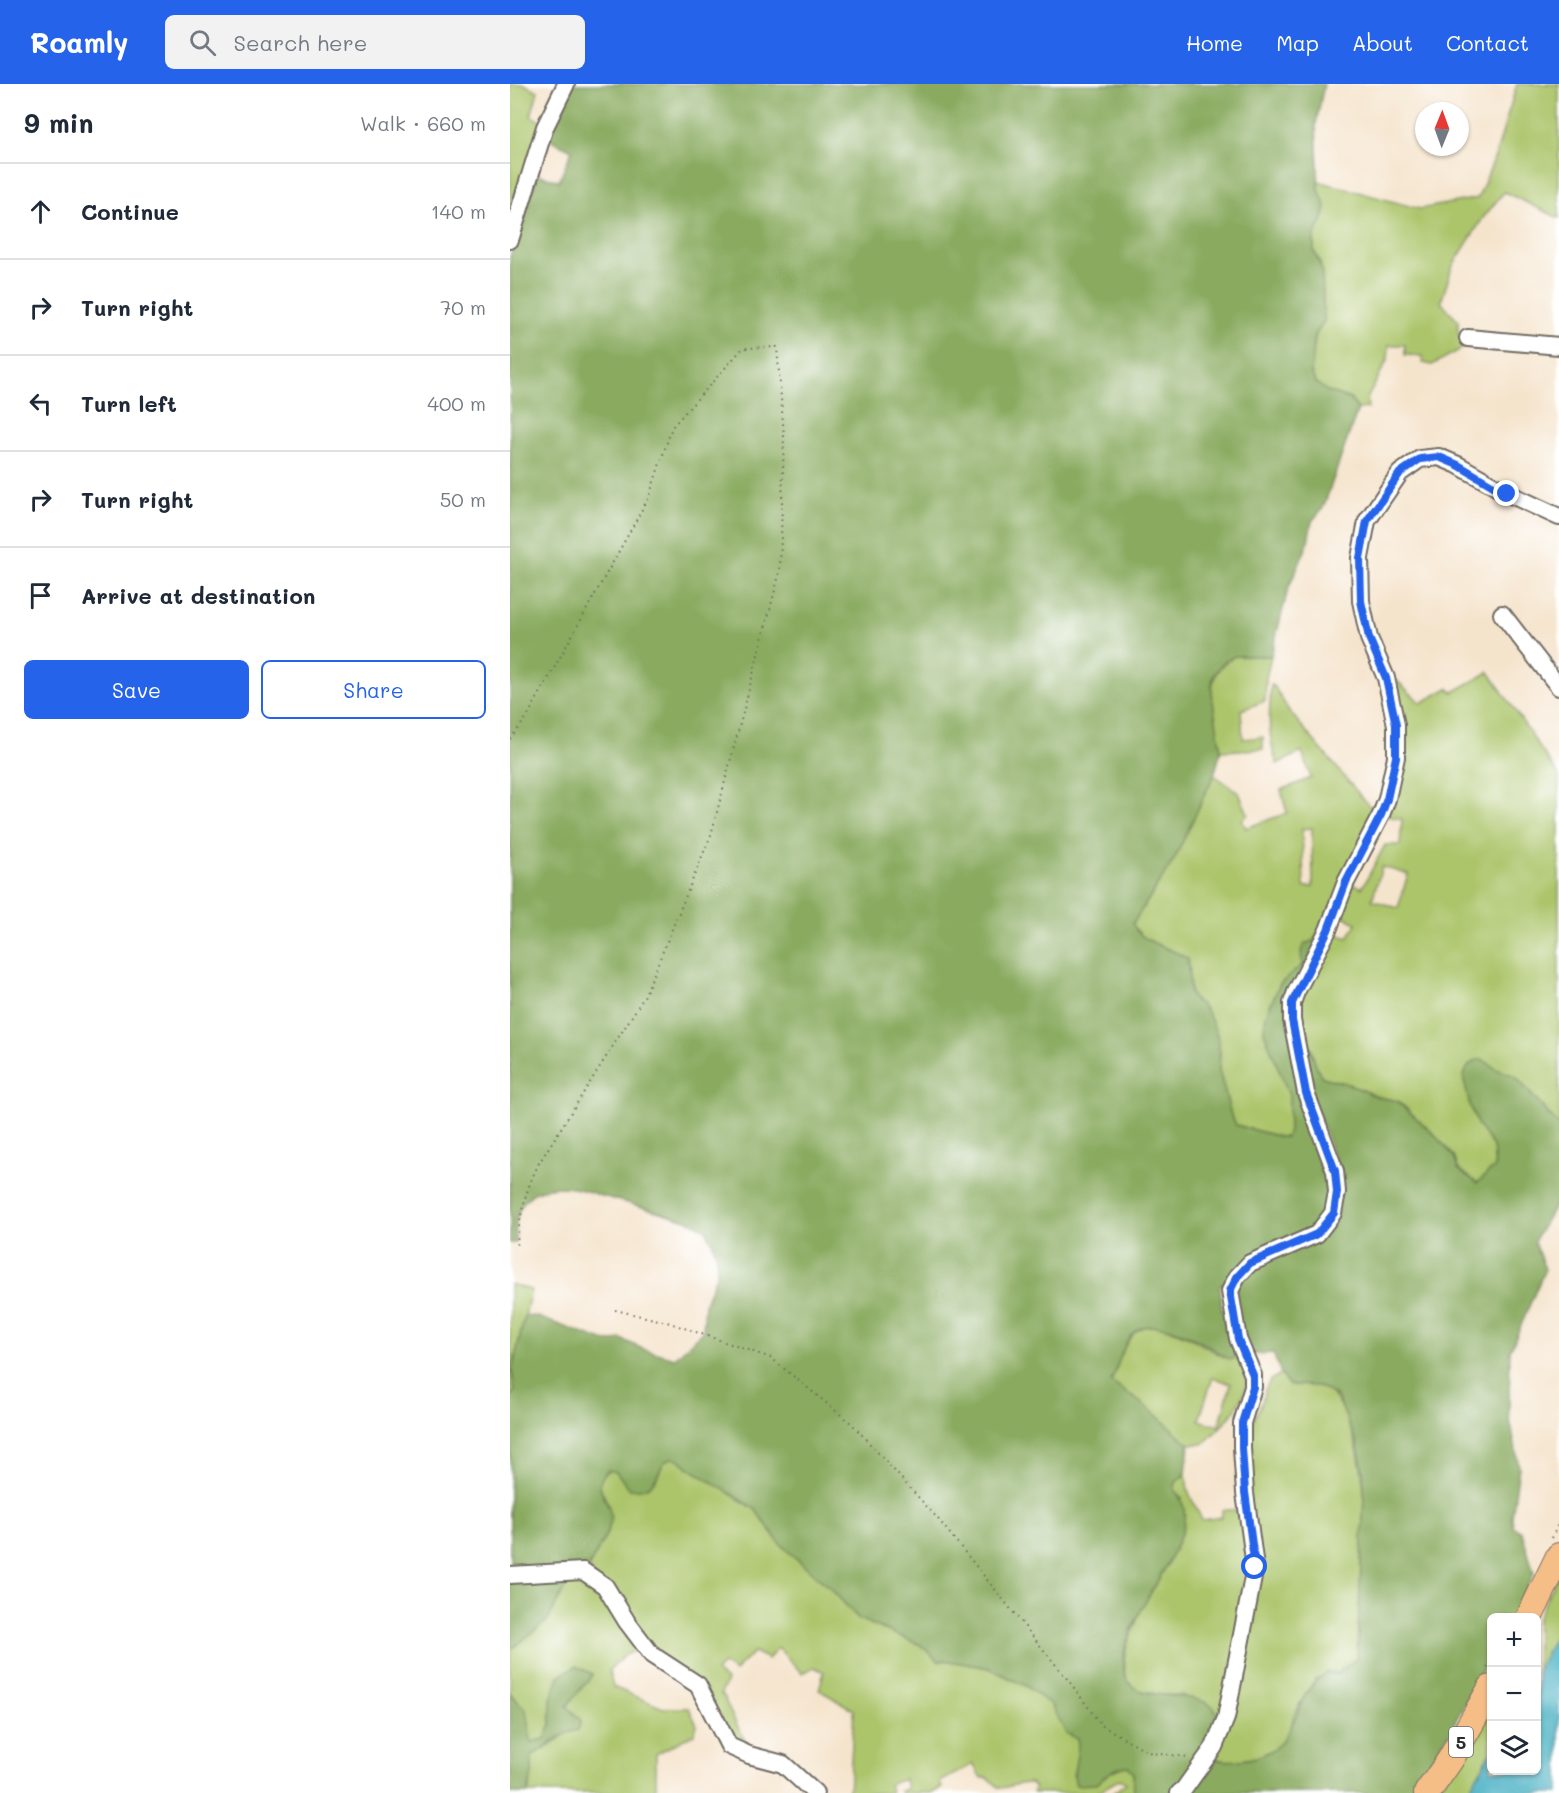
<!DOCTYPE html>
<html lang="en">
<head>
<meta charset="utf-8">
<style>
	body { margin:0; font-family:Mali,sans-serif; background:#f2f2f3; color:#1f2937 }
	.controls { position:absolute; right:18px; bottom:18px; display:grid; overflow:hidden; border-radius:9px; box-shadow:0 2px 4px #0004 }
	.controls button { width:54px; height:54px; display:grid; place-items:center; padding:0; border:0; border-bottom:2px solid #e0e1e3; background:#fff; color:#1f2937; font:30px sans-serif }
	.compass { position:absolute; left:905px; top:18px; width:54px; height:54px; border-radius:50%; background:#fff; box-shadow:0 2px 4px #0004; rotate:1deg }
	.stop { position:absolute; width:18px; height:18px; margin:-14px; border:4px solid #2563eb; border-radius:50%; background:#fff }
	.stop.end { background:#2563eb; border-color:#fff; box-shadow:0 2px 6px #0008 }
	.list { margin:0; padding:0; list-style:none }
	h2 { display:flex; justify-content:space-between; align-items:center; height:78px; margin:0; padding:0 24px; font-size:26px }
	h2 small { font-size:20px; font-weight:400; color:#747a83 }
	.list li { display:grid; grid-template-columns:39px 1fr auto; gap:18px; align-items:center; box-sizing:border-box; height:96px; padding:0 24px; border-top:2px solid #e0e1e3 }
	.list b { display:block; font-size:22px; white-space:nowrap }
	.list em { font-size:20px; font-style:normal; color:#747a83 }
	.actions { display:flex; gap:12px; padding:18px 24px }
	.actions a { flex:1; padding:14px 0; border:2px solid #2563eb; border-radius:9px; text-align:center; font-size:21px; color:#2563eb }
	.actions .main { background:#2563eb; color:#fff }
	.icon { flex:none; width:33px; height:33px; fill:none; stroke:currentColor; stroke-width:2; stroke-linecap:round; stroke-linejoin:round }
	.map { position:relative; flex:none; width:1049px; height:1709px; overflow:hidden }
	header { display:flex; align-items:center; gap:36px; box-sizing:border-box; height:84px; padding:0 30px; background:#2563eb; color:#fff }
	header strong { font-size:28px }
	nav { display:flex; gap:33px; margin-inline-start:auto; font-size:21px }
	.search { width:420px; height:54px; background:#f2f2f3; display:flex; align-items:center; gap:15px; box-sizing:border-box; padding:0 21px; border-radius:9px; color:#747a83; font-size:22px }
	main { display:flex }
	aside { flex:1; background:#fff }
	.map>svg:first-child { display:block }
	.green { fill:#acc56b; stroke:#6c784b; stroke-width:1.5; fill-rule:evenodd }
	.forest { fill:#89aa5f; stroke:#5a6a45; stroke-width:1.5 }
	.water { fill:#42adc1; stroke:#366c76; stroke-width:1.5 }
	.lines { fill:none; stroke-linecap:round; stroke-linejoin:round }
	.minor-casing { stroke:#726c63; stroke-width:20 }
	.primary-casing { stroke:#726c63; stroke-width:28 }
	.path { stroke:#726c63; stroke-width:2; stroke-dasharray:1.5 4.5; stroke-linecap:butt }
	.minor { stroke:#fff; stroke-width:16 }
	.primary { stroke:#f6be87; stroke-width:26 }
	.route { stroke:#2563eb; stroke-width:8 }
	.labels { text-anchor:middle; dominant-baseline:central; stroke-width:4.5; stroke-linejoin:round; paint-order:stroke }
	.shield { fill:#fff; stroke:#6b6b6b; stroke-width:1.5 }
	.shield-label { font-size:18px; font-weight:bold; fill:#2b2b2b }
</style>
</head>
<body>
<header>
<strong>Roamly</strong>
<div class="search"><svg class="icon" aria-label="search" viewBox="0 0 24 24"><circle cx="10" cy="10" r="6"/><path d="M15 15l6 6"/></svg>Search here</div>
<nav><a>Home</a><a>Map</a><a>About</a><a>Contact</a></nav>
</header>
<main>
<aside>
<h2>9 min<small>Walk · 660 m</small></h2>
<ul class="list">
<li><svg class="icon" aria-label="ahead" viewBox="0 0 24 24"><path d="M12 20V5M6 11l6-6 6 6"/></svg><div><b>Continue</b></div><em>140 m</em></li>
<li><svg class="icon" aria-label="right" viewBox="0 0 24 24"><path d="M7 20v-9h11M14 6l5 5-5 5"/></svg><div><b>Turn right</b></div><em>70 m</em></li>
<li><svg class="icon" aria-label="left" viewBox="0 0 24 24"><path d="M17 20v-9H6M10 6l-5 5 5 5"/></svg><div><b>Turn left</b></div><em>400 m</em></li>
<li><svg class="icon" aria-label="right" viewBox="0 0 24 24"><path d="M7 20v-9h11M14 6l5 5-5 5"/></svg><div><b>Turn right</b></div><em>50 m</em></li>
<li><svg class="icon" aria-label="arrive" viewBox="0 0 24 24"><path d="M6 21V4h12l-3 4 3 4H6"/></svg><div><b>Arrive at destination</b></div></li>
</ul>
<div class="actions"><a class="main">Save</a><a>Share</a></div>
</aside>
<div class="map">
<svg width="1049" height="1709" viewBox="0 0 1049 1709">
	<rect width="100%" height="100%" fill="#fff"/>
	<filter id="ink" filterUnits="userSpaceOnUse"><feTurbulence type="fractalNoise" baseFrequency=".0167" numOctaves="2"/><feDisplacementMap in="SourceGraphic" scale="12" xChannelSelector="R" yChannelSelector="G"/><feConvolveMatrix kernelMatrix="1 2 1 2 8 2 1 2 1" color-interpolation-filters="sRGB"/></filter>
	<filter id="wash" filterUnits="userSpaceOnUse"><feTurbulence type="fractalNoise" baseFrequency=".008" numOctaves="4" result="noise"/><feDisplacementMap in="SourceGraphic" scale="24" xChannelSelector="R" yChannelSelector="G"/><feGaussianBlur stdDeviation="1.35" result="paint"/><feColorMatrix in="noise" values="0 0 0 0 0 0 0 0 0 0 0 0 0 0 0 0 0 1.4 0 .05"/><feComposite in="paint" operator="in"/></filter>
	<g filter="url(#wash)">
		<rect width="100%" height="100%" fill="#f5e4cc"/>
		<!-- green -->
		<g class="green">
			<polygon points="0,0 14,0 28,7 21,32 32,38 3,128 0,127"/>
			<polygon points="1007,0 1049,0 1049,134 994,108 973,134 942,183 931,218 948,237 948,249 953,258 953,264 922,281 913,279 913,272 895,271 895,261 879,261 878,275 857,315 858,324 848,325 840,315 817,307 806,299 801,289 805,252 814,237 810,178 804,167 804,152 813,135 816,123 809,106 808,97 910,125 968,114 986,70"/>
			<path d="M 725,572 L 761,572 L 756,594 L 755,617 L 731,626 L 733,655 L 753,653 L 753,665 L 711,667 C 706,633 687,591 725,572 Z"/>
			<path d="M 979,588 L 1049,692 L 1049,1042 L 1005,992 L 988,986 L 973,976 L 960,1022 L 968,1042 L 983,1062 L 985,1083 L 967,1099 L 948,1084 L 944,1072 L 924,1050 L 888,1017 L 868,1013 L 838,1000 L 812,993 L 806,982 L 801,964 L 787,947 L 785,923 L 822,848 L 838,854 L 846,839 L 828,829 L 841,798 L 852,804 L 875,761 L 890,761 L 892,735 L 876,732 L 891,641 L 885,595 L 911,619 L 938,604 L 943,608 ZM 872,783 L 898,790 L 888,824 L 862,816 Z"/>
			<path d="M 761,601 L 764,602 L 779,627 L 866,730 L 818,834 L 792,881 L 770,900 L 756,931 L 754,948 L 779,1011 L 779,1047 L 776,1053 L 770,1053 L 726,1041 L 721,1031 L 709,986 L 710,968 L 692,921 L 683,915 L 680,909 L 678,898 L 680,885 L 633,853 L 624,843 L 623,839 L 664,776 L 704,691 L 729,709 L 738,730 L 732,736 L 736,744 L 777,729 L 771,706 L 801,694 L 792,668 L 767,680 C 757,651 759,631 761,601 ZM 802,744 L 803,803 L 794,803 L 792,745 Z"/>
			<polygon points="0,1200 21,1206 2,1287 5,1307 0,1313"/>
			<path d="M 642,1241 L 657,1244 L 679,1253 L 714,1273 L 723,1275 L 731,1272 C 733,1277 737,1284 737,1290 C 738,1320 713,1341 693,1360 L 679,1360 L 645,1330 L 601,1298 C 611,1276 614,1244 642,1241 ZM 703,1293 L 721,1300 L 709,1342 L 689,1336 Z"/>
			<path d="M 771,1290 L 779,1301 C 788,1301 799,1300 807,1302 C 840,1308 853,1383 854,1411 L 847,1574 L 828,1589 L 806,1595 C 799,1606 789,1619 784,1631 C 782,1637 782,1644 779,1649 C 765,1675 729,1680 703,1675 L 741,1532 L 735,1363 L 741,1341 L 752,1318 L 755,1306 L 760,1296 Z"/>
			<path d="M 161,1374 L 170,1375 L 179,1384 L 245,1425 L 270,1460 L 321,1505 L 349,1535 L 409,1560 L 429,1577 L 434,1576 L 479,1584 L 516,1602 L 541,1621 L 556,1649 L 567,1655 L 569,1665 L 563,1692 L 586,1700 C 595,1691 605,1683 618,1682 L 623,1689 L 624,1709 L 603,1709 L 616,1699 L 610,1695 L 586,1709 L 523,1709 L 525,1704 L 521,1699 C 509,1698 501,1703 490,1704 L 476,1693 L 471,1694 L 463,1680 L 430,1698 L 432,1704 L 421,1709 L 390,1709 L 390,1707 L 397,1705 L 395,1695 L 379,1700 L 381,1709 L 339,1709 L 344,1626 L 309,1606 L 314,1588 L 304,1583 L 292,1589 L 268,1564 L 258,1575 L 244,1568 L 230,1581 L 225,1588 L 213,1580 L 206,1588 L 217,1597 L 211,1610 L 215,1614 C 215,1622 235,1654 239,1665 L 225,1661 L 203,1619 L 144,1569 L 78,1484 C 84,1472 95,1458 98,1444 C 99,1439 100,1425 98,1420 C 92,1406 83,1400 98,1386 L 107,1388 L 114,1398 L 145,1397 L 154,1378 Z"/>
			<path d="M 676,1390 L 678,1407 L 692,1436 L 712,1433 L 712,1426 L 726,1426 L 730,1438 L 736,1439 L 742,1478 L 712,1637 L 672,1611 L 650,1611 L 624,1605 L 617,1596 L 614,1581 L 616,1564 L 632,1523 L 659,1478 L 672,1414 L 665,1407 C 664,1397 668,1395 676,1390 Z"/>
			<path d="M 63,1489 L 75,1489 L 131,1564 L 115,1571 L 99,1587 L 103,1603 L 153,1624 L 179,1624 L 187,1641 L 184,1650 L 146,1670 L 146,1709 L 18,1709 L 22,1689 L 21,1672 L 41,1661 L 71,1637 L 57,1622 L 82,1590 L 41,1615 L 41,1641 L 35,1655 L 21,1659 C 19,1639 16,1622 0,1609 L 0,1566 L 37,1537 Z"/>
			<polygon points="1049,1489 1049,1544 1027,1587 1027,1534"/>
			<polygon points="981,1623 981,1669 957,1709 925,1709"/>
		</g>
		<!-- forest -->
		<g class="forest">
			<path d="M 61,0 L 814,0 L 806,40 L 809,106 L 816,123 L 813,135 L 804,153 L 804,167 L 812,186 L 814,237 L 805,252 L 801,289 L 806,299 L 817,307 L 840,315 L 848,325 L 813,424 L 802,437 L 797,462 L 778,505 L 761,572 L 725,572 L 715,577 L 704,590 L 702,600 L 702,611 L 711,667 L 704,691 L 664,776 L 623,839 C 626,858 664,864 678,875 L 680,909 L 683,915 L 692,921 L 699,931 L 707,951 L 710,968 L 709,986 L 721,1031 L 726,1041 L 770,1053 L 776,1053 L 779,1047 L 779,1011 L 754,948 L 756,931 L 770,900 L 792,881 L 791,867 L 795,860 L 804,856 L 816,834 L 818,834 L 780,916 L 779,938 L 793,1013 L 813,1064 L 821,1092 L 819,1128 L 811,1141 L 800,1150 L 757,1167 L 736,1178 L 719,1199 L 710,1201 L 712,1226 L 717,1227 L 731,1272 C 731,1272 723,1275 722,1275 C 715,1276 708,1268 702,1264 C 683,1253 639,1229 621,1251 C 611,1265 608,1283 601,1298 L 633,1320 L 679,1360 L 676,1390 C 668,1395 664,1397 665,1407 C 708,1449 591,1543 617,1596 C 628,1618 680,1606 702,1622 C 706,1625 709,1632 712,1637 L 699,1672 C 709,1678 719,1677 730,1676 C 796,1669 774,1617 817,1588 L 828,1589 L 847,1574 L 854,1411 L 853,1387 L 847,1359 L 827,1313 L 809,1302 L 779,1301 L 771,1290 L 763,1269 L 738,1271 C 727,1242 712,1198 747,1179 C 767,1168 791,1163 811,1152 C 852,1117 817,1059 804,1019 C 797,996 792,972 787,947 L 794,950 C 801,965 804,980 812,993 L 838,1000 L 868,1013 L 887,1017 L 924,1050 L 944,1073 L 948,1085 L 967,1099 L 985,1083 L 983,1062 L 968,1042 L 960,1022 L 953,992 L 959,981 L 966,976 L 973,976 L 988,986 L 1005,992 L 1049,1042 L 1049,1113 L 1024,1158 L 1035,1185 L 1000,1267 L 999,1330 L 1009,1383 L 1002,1433 L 1003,1443 L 1012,1448 L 1024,1490 L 1001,1533 L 981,1534 L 981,1570 L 939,1649 L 898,1709 L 624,1709 L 623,1689 L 618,1682 C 605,1683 595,1691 586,1700 L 566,1701 C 560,1685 571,1672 567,1655 L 556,1649 L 541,1621 L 516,1602 L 479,1584 L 434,1576 L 429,1577 L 409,1560 L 349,1535 L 321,1505 L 270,1460 L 245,1425 L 179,1384 L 169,1375 L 161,1374 L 154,1378 C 145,1396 143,1407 120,1405 L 106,1388 L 98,1386 C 79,1404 100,1414 101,1433 C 102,1445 84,1472 78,1484 L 67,1485 L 63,1489 L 37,1537 L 0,1566 L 0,1313 L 5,1307 L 2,1287 L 15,1231 L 28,1233 L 93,1257 L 102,1258 L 111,1255 L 133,1265 L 165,1274 L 193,1247 L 195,1219 L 207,1189 L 207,1175 L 202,1157 L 195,1145 L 183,1138 C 157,1130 130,1122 103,1115 C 90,1112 76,1106 63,1104 C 22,1098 2,1118 6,1159 L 0,1159 L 0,173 L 17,126 L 27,90 L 49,97 L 62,66 L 35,53 Z"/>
			<path d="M 66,1582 L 83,1590 L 57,1622 L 71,1637 L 68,1646 C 51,1649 37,1663 22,1672 L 22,1689 L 18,1709 L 0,1709 L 0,1609 L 16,1626 L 21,1658 L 35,1655 L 41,1641 L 41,1615 L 49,1592 Z"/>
		</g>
		<!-- water -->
		<polygon class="water" points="1049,1544 1049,1709 957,1709 981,1669 981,1686 1026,1686 1027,1587"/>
	</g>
	<g filter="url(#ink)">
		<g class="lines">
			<!-- minor casing -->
			<g class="minor-casing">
				<g id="minor">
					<polyline points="0,156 35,43 56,0"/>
					<polyline points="958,254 1049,262"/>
					<polyline points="992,530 1049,603"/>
					<polyline points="0,1491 73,1487 95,1502 117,1538 142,1571 188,1601 219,1662 239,1671 273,1680 305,1709"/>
					<polyline points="669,1709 674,1705 704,1663 716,1634 745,1483 735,1409 732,1364 732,1339 743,1303 743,1291 728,1255 720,1207 727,1193 740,1179 807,1150 823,1129 827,1108 825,1087 796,1009 782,936 782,919 786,908 818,846 836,798 871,731 877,715 886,673 886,641 876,594 859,554 851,517 850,474 857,437 890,389 910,375 929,373 948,381 997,409 1049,433"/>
				</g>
			</g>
			<!-- primary casing -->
			<g class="primary-casing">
				<g id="primary">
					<polyline points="1019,1534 1049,1472"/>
					<polyline points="917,1709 940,1676 981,1604"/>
				</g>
			</g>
			<!-- path -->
			<g class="path">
				<path d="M 0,655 L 17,633 L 139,413 L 162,343 L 233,264 L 267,263 L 274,352 L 270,487 L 201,751 L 134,913 L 29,1079 C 14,1110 10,1131 6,1165"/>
				<polyline points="105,1226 157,1238 261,1274 342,1340 428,1435 562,1601 591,1641 641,1669 678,1673"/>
				<polyline points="1042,1454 1049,1437"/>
				<polyline points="977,1584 981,1576"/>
			</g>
			<!-- minor -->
			<use href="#minor" class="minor"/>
			<!-- primary -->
			<use href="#primary" class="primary"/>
		</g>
	</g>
	<g class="lines" filter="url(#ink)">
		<!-- route -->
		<polyline class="route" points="745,1483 735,1408 732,1364 732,1339 743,1303 743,1291 728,1255 720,1207 727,1193 740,1179 807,1150 824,1129 827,1108 825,1087 796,1009 782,936 782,919 818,846 836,798 871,731 877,715 886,673 886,641 876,594 859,554 851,517 850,474 857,437 890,389 910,375 929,373 948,381 997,410"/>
	</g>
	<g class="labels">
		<!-- shield labels -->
		<rect class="shield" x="939" y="1643" width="24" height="30" rx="4.5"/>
		<g class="shield-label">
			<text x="951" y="1658">5</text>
		</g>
	</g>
</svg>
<div class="controls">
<button>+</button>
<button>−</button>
<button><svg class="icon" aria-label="layers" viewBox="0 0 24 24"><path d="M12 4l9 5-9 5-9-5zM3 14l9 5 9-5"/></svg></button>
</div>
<svg class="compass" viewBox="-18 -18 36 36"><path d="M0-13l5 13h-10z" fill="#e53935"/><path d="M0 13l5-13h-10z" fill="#747a83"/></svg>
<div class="stop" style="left:745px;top:1483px"></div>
<div class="stop end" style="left:997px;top:410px"></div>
</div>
</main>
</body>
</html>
